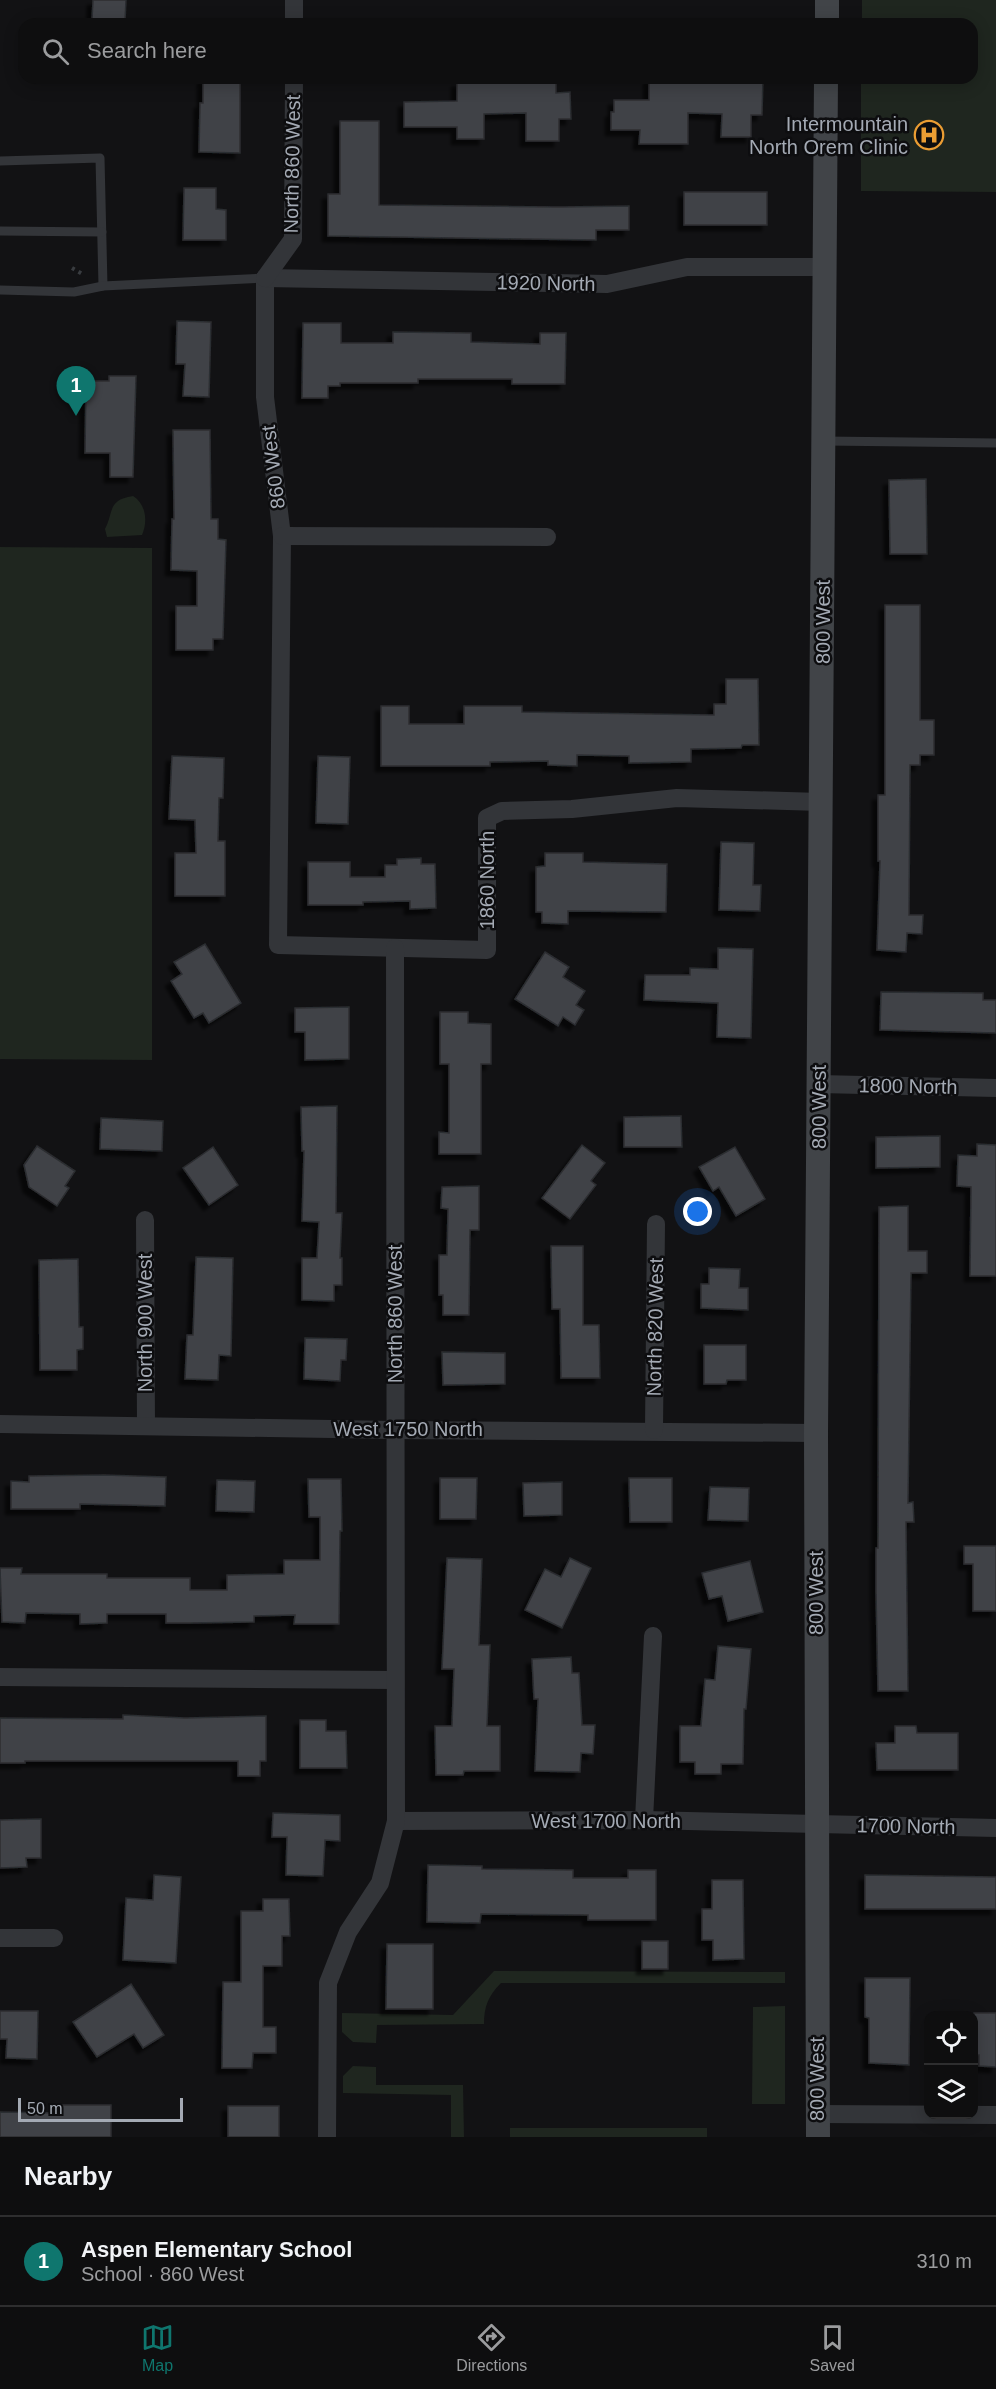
<!DOCTYPE html>
<html lang="en">
<head>
<meta charset="utf-8">
<style>
	body { margin:0; font-family:Helvetica,sans-serif; background:#1c1c1d; color:#f1f3f6 }
	.controls { position:absolute; right:18px; bottom:18px; display:grid; overflow:hidden; border-radius:12px; box-shadow:0 3px 15px #0003 }
	.controls button { width:54px; height:54px; display:grid; place-items:center; padding:0; border:0; border-bottom:2px solid #2e2e2f; background:#0e0e0f; color:#f1f3f6; font:30px sans-serif }
	.scale { position:absolute; left:18px; bottom:15px; width:165px; box-sizing:border-box; padding-left:6px; border:3px solid #a4aab4; border-top:0; font-size:16px; line-height:21px; white-space:nowrap; color:#a4aab4; -webkit-text-stroke:4px #0d0d0f; paint-order:stroke }
	.you { position:absolute; left:698px; top:1212px; width:21px; height:21px; margin:-15px; border:4px solid #fff; border-radius:50%; background:#1a73e8; box-shadow:0 0 0 9px #1a73e833 }
	.badge { display:grid; place-items:center; width:39px; height:39px; border-radius:50%; background:#0f766e; color:#fff; font-size:20px; font-weight:700 }
	.pin { position:absolute; translate:-50% -50px; filter:drop-shadow(0 2px 3px #0008) }
	.pin::after { content:''; position:absolute; top:32px; width:21px; height:18px; background:inherit; clip-path:polygon(0 0,100% 0,50% 100%) }
	.list { margin:0; padding:0; list-style:none }
	h2 { display:flex; justify-content:space-between; align-items:center; height:78px; margin:0; padding:0 24px; font-size:26px }
	h2 small { font-size:20px; font-weight:400; color:#9b9c9e }
	.list li { display:grid; grid-template-columns:39px 1fr auto; gap:18px; align-items:center; box-sizing:border-box; height:90px; padding:0 24px; border-top:2px solid #2e2e2f }
	.list b { display:block; font-size:22px; white-space:nowrap }
	.list p { margin:0; font-size:20px; white-space:nowrap; color:#9b9c9e }
	.list em { font-size:20px; font-style:normal; color:#9b9c9e }
	.icon { flex:none; width:33px; height:33px; fill:none; stroke:currentColor; stroke-width:2; stroke-linecap:round; stroke-linejoin:round }
	.map { position:relative; flex:none; width:996px; height:2137px; overflow:hidden }
	.search { position:absolute; background:#0e0e0f; box-shadow:0 3px 15px #0003; left:18px; right:18px; top:18px; height:66px; display:flex; align-items:center; gap:15px; box-sizing:border-box; padding:0 21px; border-radius:18px; color:#9b9c9e; font-size:22px }
	.sheet { height:168px; background:#0e0e0f }
	nav { display:flex; justify-content:space-around; align-items:center; box-sizing:border-box; height:84px; border-top:2px solid #2e2e2f; background:#0e0e0f; font-size:16px; color:#9b9c9e }
	nav a { display:grid; justify-items:center; gap:3px }
	nav .on { color:#0f766e }
	.map>svg:first-child { display:block }
	.green { fill:#1f261f }
	.building { fill:#414247; stroke:#2c2d30; stroke-width:1.5; filter:url(#shadow) }
	.lines { fill:none; stroke-linecap:round; stroke-linejoin:round }
	.path { stroke:#393c40; stroke-width:4; stroke-dasharray:3 4.5; stroke-linecap:butt }
	.lane { stroke:#333539; stroke-width:9 }
	.street { stroke:#333539; stroke-width:18 }
	.secondary { stroke:#414448; stroke-width:24 }
	.labels { text-anchor:middle; dominant-baseline:central; stroke-width:5; stroke-linejoin:round; paint-order:stroke }
	.poi-label { font-size:20px; fill:#a4aab4; stroke:#0d0d0f; text-anchor:end }
	.street-label { font-size:20px; fill:#a4aab4; stroke:#0d0d0f }
</style>
</head>
<body>
<div class="map">
<svg width="996" height="2137" viewBox="0 0 996 2137">
	<defs>
		<filter id="shadow"><feDropShadow dx="-5.5" dy="5.5" stdDeviation="1.5" flood-color="#0009"/></filter>
	</defs>
	<rect width="100%" height="100%" fill="#121214"/>
	<!-- green -->
	<g class="green">
		<polygon points="862,0 996,0 996,192 861,191 861,78 972,78 972,24 862,24"/>
		<path d="M 133,496 C 146,504 148,521 142,535 L 107,537 L 105,529 C 114,512 107,500 133,496 Z"/>
		<polygon points="0,547 152,548 152,1060 0,1059"/>
		<path d="M 494,1971 L 785,1972 L 785,1983 L 501,1983 C 488,1996 484,2007 484,2024 L 377,2025 L 376,2043 L 353,2042 L 342,2032 L 342,2013 L 453,2015 Z"/>
		<polygon points="785,2006 785,2104 752,2104 753,2007"/>
		<polygon points="353,2066 376,2067 376,2085 463,2085 464,2137 451,2137 451,2095 343,2093 343,2076"/>
		<rect x="510" y="2128" width="197" height="9"/>
	</g>
	<!-- building -->
	<g class="building">
		<polygon points="93,0 126,0 125,21 92,20"/>
		<polygon points="203,78 240,78 240,153 199,152 200,103 203,103"/>
		<polygon points="649,78 763,78 762,115 751,115 751,137 721,137 722,114 688,113 688,144 639,144 640,130 611,130 611,112 614,112 614,100 649,100"/>
		<polygon points="525,79 556,79 556,93 570,92 571,119 559,119 559,141 526,141 526,113 484,114 484,139 457,139 457,127 404,127 404,102 457,101 457,82 525,82"/>
		<polygon points="340,121 379,121 379,205 560,207 629,206 629,230 596,230 596,240 328,236 328,194 340,194"/>
		<polygon points="184,188 216,188 216,209 226,210 226,240 183,240"/>
		<rect x="684" y="192" width="83" height="33"/>
		<polygon points="177,321 211,322 209,397 183,396 185,364 176,364"/>
		<polygon points="303,323 341,323 341,343 393,343 393,332 471,333 471,342 540,344 540,333 566,333 565,384 512,384 512,379 418,379 418,383 340,383 340,386 328,386 328,398 302,398"/>
		<polygon points="109,376 136,376 133,477 110,477 110,453 85,453 86,381 109,381"/>
		<polygon points="173,430 210,430 211,519 218,519 218,539 226,540 223,639 213,639 213,650 176,650 176,606 197,606 197,571 171,570 172,519 174,519"/>
		<polygon points="926,479 927,554 890,554 889,480"/>
		<polygon points="885,605 920,605 920,720 934,720 934,755 920,755 920,765 910,765 909,915 923,915 922,934 907,933 906,952 877,950 880,861 878,861 878,795 885,795"/>
		<polygon points="726,679 758,679 759,745 742,745 741,748 691,749 691,762 629,763 629,756 577,755 577,766 548,765 548,761 490,762 490,766 381,766 381,706 409,706 409,724 464,724 464,706 522,706 522,712 714,715 714,704 726,704"/>
		<polygon points="172,756 224,758 223,798 219,798 218,841 225,841 225,896 175,896 175,853 196,853 195,820 169,819"/>
		<polygon points="318,756 350,757 348,824 316,823"/>
		<polygon points="721,842 754,843 753,885 761,885 760,911 719,910"/>
		<polygon points="545,853 583,853 583,862 667,864 666,912 568,911 568,924 542,923 542,912 536,912 536,867 545,866"/>
		<polygon points="421,858 421,864 435,864 436,908 410,909 410,901 363,902 363,905 308,905 308,862 350,862 350,877 385,877 385,865 397,865 397,859"/>
		<polygon points="205,944 241,1003 209,1023 203,1013 194,1018 171,981 182,974 174,962"/>
		<polygon points="718,948 753,949 751,1038 717,1037 718,1003 644,1000 645,975 690,975 690,968 718,969"/>
		<polygon points="545,952 569,967 563,977 585,991 576,1005 584,1010 575,1025 563,1017 558,1026 515,999"/>
		<polygon points="881,992 983,993 983,1000 996,1000 996,1033 880,1030"/>
		<polygon points="349,1007 349,1059 305,1060 305,1032 295,1032 295,1008"/>
		<polygon points="440,1012 468,1012 468,1023 491,1024 491,1064 481,1064 481,1154 439,1154 439,1132 449,1133 449,1064 440,1064"/>
		<polygon points="337,1106 336,1213 342,1213 340,1258 342,1258 342,1285 334,1285 334,1301 302,1300 302,1258 317,1258 319,1222 302,1221 304,1151 302,1151 301,1107"/>
		<polygon points="681,1116 682,1147 624,1147 624,1117"/>
		<polygon points="101,1118 163,1121 162,1151 100,1149"/>
		<polygon points="940,1136 940,1167 876,1168 876,1137"/>
		<polygon points="977,1144 996,1145 996,1276 970,1276 971,1187 957,1186 958,1155 977,1156"/>
		<polygon points="582,1145 605,1163 591,1181 596,1185 570,1219 542,1198"/>
		<polygon points="37,1146 75,1171 65,1186 69,1188 57,1206 29,1187 24,1165"/>
		<polygon points="213,1147 238,1185 209,1205 183,1168"/>
		<polygon points="735,1147 765,1199 736,1216 719,1187 713,1191 699,1167"/>
		<polygon points="479,1186 479,1230 470,1230 469,1315 443,1315 443,1295 439,1295 439,1255 447,1255 448,1209 441,1208 442,1187"/>
		<polygon points="908,1206 908,1251 927,1251 927,1273 911,1273 908,1503 913,1502 914,1522 906,1522 908,1691 878,1691 876,1592 876,1548 878,1548 879,1207"/>
		<polygon points="551,1246 583,1246 583,1325 599,1325 600,1378 561,1378 560,1309 552,1309"/>
		<polygon points="196,1257 233,1258 231,1356 219,1355 218,1380 185,1379 187,1335 193,1335"/>
		<polygon points="78,1259 79,1327 83,1327 83,1349 77,1350 77,1370 40,1370 39,1260"/>
		<polygon points="709,1268 740,1269 739,1288 748,1288 748,1310 701,1308 701,1284 709,1284"/>
		<polygon points="305,1338 347,1339 346,1360 341,1360 340,1381 304,1379"/>
		<polygon points="704,1345 746,1345 746,1380 727,1380 726,1384 704,1384"/>
		<polygon points="442,1352 505,1353 505,1384 443,1385"/>
		<polygon points="104,1475 166,1477 165,1506 80,1504 80,1509 11,1509 11,1481 29,1482 29,1476"/>
		<polygon points="440,1478 477,1478 476,1519 440,1519"/>
		<polygon points="629,1478 672,1478 672,1522 630,1522"/>
		<polygon points="308,1479 341,1479 342,1531 340,1531 339,1624 294,1624 295,1615 254,1616 254,1622 189,1623 166,1623 166,1614 107,1614 107,1623 80,1624 80,1614 26,1613 25,1623 2,1622 0,1568 22,1568 21,1574 107,1574 107,1578 190,1578 190,1590 227,1590 227,1575 284,1574 284,1560 320,1560 320,1517 309,1517"/>
		<polygon points="217,1480 255,1481 254,1512 216,1511"/>
		<polygon points="562,1482 562,1515 524,1516 523,1483"/>
		<polygon points="710,1487 749,1488 748,1521 708,1520"/>
		<polygon points="964,1546 996,1546 996,1611 973,1611 973,1564 964,1564"/>
		<polygon points="447,1558 482,1559 479,1645 490,1645 487,1726 500,1726 500,1771 464,1771 463,1775 436,1775 435,1726 452,1726 454,1669 442,1669"/>
		<polygon points="570,1558 591,1568 562,1628 525,1610 545,1569 561,1577"/>
		<polygon points="750,1561 763,1612 728,1621 722,1596 709,1599 702,1573"/>
		<polygon points="718,1646 751,1649 746,1709 744,1709 743,1764 721,1764 721,1774 695,1774 695,1762 680,1762 680,1726 701,1726 705,1679 715,1680"/>
		<polygon points="571,1657 572,1673 579,1673 582,1725 595,1725 593,1754 581,1753 580,1772 535,1771 538,1699 534,1699 532,1659"/>
		<polygon points="123,1715 185,1718 266,1716 266,1761 260,1761 260,1776 238,1776 238,1761 25,1761 25,1763 0,1763 0,1718 123,1719"/>
		<polygon points="300,1720 326,1720 326,1731 346,1731 347,1768 300,1768"/>
		<polygon points="895,1726 916,1726 917,1733 958,1733 958,1770 877,1770 876,1743 895,1743"/>
		<polygon points="273,1813 340,1815 340,1841 325,1840 323,1876 286,1875 287,1837 272,1837"/>
		<polygon points="41,1819 41,1858 26,1858 27,1867 0,1868 0,1820"/>
		<polygon points="428,1865 482,1866 482,1869 573,1870 573,1878 628,1878 628,1870 656,1870 656,1920 588,1920 588,1915 481,1914 480,1923 427,1922"/>
		<polygon points="154,1875 181,1877 176,1963 123,1960 126,1898 153,1900"/>
		<polygon points="865,1875 996,1877 996,1909 865,1909"/>
		<polygon points="712,1880 743,1880 744,1959 713,1960 713,1940 702,1940 702,1909 712,1909"/>
		<polygon points="263,1899 289,1899 290,1936 282,1936 282,1966 263,1966 263,2027 276,2027 276,2053 253,2053 252,2068 222,2068 223,1982 241,1982 241,1911 263,1911"/>
		<rect x="642" y="1941" width="26" height="28"/>
		<polygon points="387,1944 433,1944 433,2009 386,2009"/>
		<polygon points="865,1978 910,1978 909,2065 869,2063 869,2018 865,2017"/>
		<polygon points="131,1984 164,2035 143,2048 134,2034 97,2057 73,2022"/>
		<polygon points="0,2011 38,2011 37,2059 6,2058 7,2039 0,2039"/>
		<polygon points="974,2013 996,2013 996,2067 979,2066 979,2055 974,2055"/>
		<polygon points="60,2105 111,2105 111,2137 0,2137 0,2112 60,2113"/>
		<rect x="228" y="2106" width="51" height="31"/>
	</g>
	<g class="lines">
		<!-- path -->
		<polyline class="path" points="72,268 84,275"/>
		<!-- lane -->
		<g class="lane">
			<polyline points="0,161 100,158 103,286"/>
			<polyline points="0,231 102,232"/>
			<polyline points="0,290 74,292 103,286 265,278"/>
			<polyline points="824,441 996,443"/>
		</g>
		<!-- street -->
		<g class="street">
			<polyline points="294,24 294,0"/>
			<polyline points="265,278 265,397 282,536 278,945 487,950 487,818 502,811 572,809 677,798 821,802"/>
			<polyline points="265,278 607,284 687,267 825,267"/>
			<polyline points="265,278 293,239 294,78"/>
			<polyline points="282,536 547,537"/>
			<polyline points="819,1084 996,1088"/>
			<polyline points="145,1220 146,1426"/>
			<polyline points="0,1424 394,1430 816,1433"/>
			<polyline points="654,1430 656,1224"/>
			<polyline points="0,1677 395,1680"/>
			<polyline points="644,1820 653,1636"/>
			<polyline points="396,1821 644,1820 996,1828"/>
			<polyline points="0,1938 54,1938"/>
			<polyline points="818,2114 996,2115"/>
			<polyline points="327,2137 328,1983 348,1932 380,1883 396,1821 395,948"/>
		</g>
		<!-- secondary -->
		<g class="secondary">
			<polyline points="827,24 827,0"/>
			<polyline points="818,2137 816,1433 826,78"/>
		</g>
	</g>
	<!-- icons -->
	<defs>
		<g id="hospital-ring" transform="scale(1.5)"><circle r="9.5" fill="#0d0d0f" stroke="#eb9d33" stroke-width="1.5"/><path d="M-5-5h3v3.5h4V-5h3V5h-3V1.5h-4V5h-3Z" fill="#eb9d33"/></g>
	</defs>
	<g fill-rule="evenodd">
		<use href="#hospital-ring" x="929" y="135"/>
	</g>
	<g class="labels">
		<!-- poi labels -->
		<g class="poi-label">
			<text x="908" y="124">Intermountain<tspan x="908" dy="23">North Orem Clinic</tspan></text>
		</g>
		<!-- street labels -->
		<g class="street-label">
			<text transform="translate(292 164) rotate(-89)">North 860 West</text>
			<text transform="translate(546 283) rotate(1)">1920 North</text>
			<text transform="translate(273 467) rotate(-97)">860 West</text>
			<text transform="translate(823 622) rotate(-90)">800 West</text>
			<text transform="translate(487 880) rotate(-90)">1860 North</text>
			<text transform="translate(908 1086) rotate(1)">1800 North</text>
			<text transform="translate(819 1107) rotate(-90)">800 West</text>
			<text transform="translate(395 1314) rotate(-90)">North 860 West</text>
			<text transform="translate(145 1323) rotate(-90)">North 900 West</text>
			<text transform="translate(655 1327) rotate(-89)">North 820 West</text>
			<text x="408" y="1429">West 1750 North</text>
			<text transform="translate(816 1593) rotate(-90)">800 West</text>
			<text x="606" y="1821">West 1700 North</text>
			<text transform="translate(906 1826) rotate(1)">1700 North</text>
			<text transform="translate(817 2079) rotate(-90)">800 West</text>
		</g>
	</g>
</svg>
<div class="controls">
<button><svg class="icon" aria-label="locate" viewBox="0 0 24 24"><circle cx="12" cy="12" r="6"/><path d="M12 2v4M12 18v4M2 12h4M18 12h4"/></svg></button>
<button><svg class="icon" aria-label="layers" viewBox="0 0 24 24"><path d="M12 4l9 5-9 5-9-5zM3 14l9 5 9-5"/></svg></button>
</div>
<div class="scale">50 m</div>
<div class="you"></div>
<div class="pin badge" style="left:76px;top:416px">1</div>
<div class="search"><svg class="icon" aria-label="search" viewBox="0 0 24 24"><circle cx="10" cy="10" r="6"/><path d="M15 15l6 6"/></svg>Search here</div>
</div>
<section class="sheet">
<h2>Nearby<small></small></h2>
<ul class="list">
<li><span class="badge">1</span><div><b>Aspen Elementary School</b><p>School · 860 West</p></div><em>310 m</em></li>
</ul>
</section>
<nav>
<a class="on"><svg class="icon" aria-label="map" viewBox="0 0 24 24"><path d="M3 6l6-2 6 2 6-2v14l-6 2-6-2-6 2zM9 4v14M15 6v14"/></svg>Map</a>
<a><svg class="icon" aria-label="directions" viewBox="0 0 24 24"><path d="M12 3l9 9-9 9-9-9zM9 14v-3h6M13 9l2 2-2 2"/></svg>Directions</a>
<a><svg class="icon" aria-label="saved" viewBox="0 0 24 24"><path d="M7 4h10v16l-5-4-5 4z"/></svg>Saved</a>
</nav>
</body>
</html>
